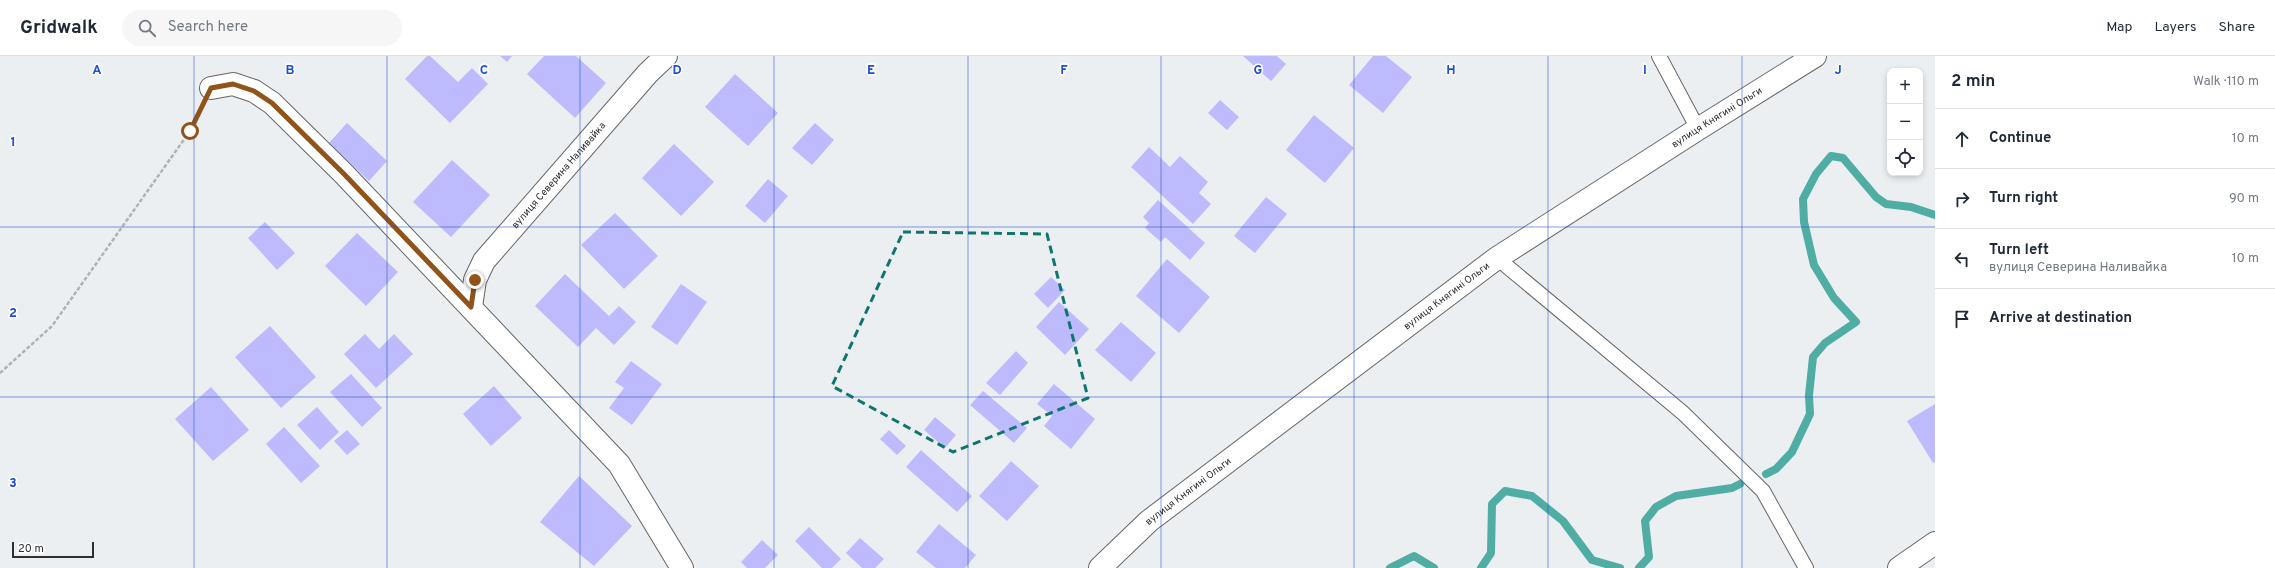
<!DOCTYPE html>
<html lang="en">
<head>
<meta charset="utf-8">
<style>
	body { margin:0; font-family:Overpass,sans-serif; background:#f6f6f7; color:#1f2937 }
	.controls { position:absolute; right:12px; top:12px; display:grid; overflow:hidden; border-radius:8px; box-shadow:0 2px 6px #0003 }
	.controls button { width:36px; height:36px; display:grid; place-items:center; padding:0; border:0; border-bottom:1px solid #e0e1e3; background:#fff; color:#1f2937; font:20px sans-serif }
	.scale { position:absolute; left:12px; bottom:10px; width:82px; box-sizing:border-box; padding-left:4px; border:2px solid #2e2f31; border-top:0; font-size:11px; line-height:14px; white-space:nowrap; color:#2e2f31; -webkit-text-stroke:3px #fff; paint-order:stroke }
	.stop { position:absolute; width:12px; height:12px; margin:-9px; border:3px solid #915319; border-radius:50%; background:#fff }
	.stop.end { background:#915319; border-color:#fff; box-shadow:0 1px 4px #0008 }
	.list { margin:0; padding:0; list-style:none }
	h2 { display:flex; justify-content:space-between; align-items:center; height:52px; margin:0; padding:0 16px; font-size:17px }
	h2 small { font-size:13px; font-weight:400; color:#747a83 }
	.list li { display:grid; grid-template-columns:26px 1fr auto; gap:12px; align-items:center; box-sizing:border-box; height:60px; padding:0 16px; border-top:1px solid #e0e1e3 }
	.list b { display:block; font-size:15px; white-space:nowrap }
	.list p { margin:0; font-size:13px; white-space:nowrap; color:#747a83 }
	.list em { font-size:13px; font-style:normal; color:#747a83 }
	.icon { flex:none; width:22px; height:22px; fill:none; stroke:currentColor; stroke-width:2; stroke-linecap:round; stroke-linejoin:round }
	.map { position:relative; flex:none; width:1935px; height:512px; overflow:hidden }
	header { display:flex; align-items:center; gap:24px; box-sizing:border-box; height:56px; padding:0 20px; background:#fff; border-bottom:1px solid #e0e1e3 }
	header strong { font-size:19px }
	nav { display:flex; gap:22px; margin-inline-start:auto; font-size:14px }
	.search { width:280px; height:36px; background:#f6f6f7; display:flex; align-items:center; gap:10px; box-sizing:border-box; padding:0 14px; border-radius:22px; color:#747a83; font-size:15px }
	main { display:flex }
	aside { flex:1; background:#fff }
	.map>svg:first-child { display:block }
	.lines { fill:none; stroke-linecap:round; stroke-linejoin:round }
	.stream { stroke:#50ada4; stroke-width:8 }
	.building { fill:#bdbbfe }
	.service-casing { stroke:#646669; stroke-width:16 }
	.minor-casing { stroke:#646669; stroke-width:24 }
	.tertiary-casing { stroke:#646669; stroke-width:24 }
	.path { stroke:#b0b2b5; stroke-width:2.5; stroke-dasharray:4 2; stroke-linecap:butt }
	.service { stroke:#fff; stroke-width:14 }
	.minor { stroke:#fff; stroke-width:22 }
	.tertiary { stroke:#fff; stroke-width:22 }
	.route { stroke:#915319; stroke-width:5 }
	.marked { fill:none; stroke:#0f766e; stroke-width:3; stroke-dasharray:8 5; stroke-linejoin:round }
	.grid { fill:none; stroke:#1d4ed8; stroke-width:1; stroke-opacity:0.55 }
	.labels { text-anchor:middle; dominant-baseline:central; stroke-width:3; stroke-linejoin:round; paint-order:stroke }
	.street-label { font-size:10px; fill:#2e2f31; stroke:#fff }
	.grid-label { font-size:13px; text-anchor:middle; font-weight:bold; fill:#1d4ed8; stroke:#fff; stroke-width:3; stroke-linejoin:round; paint-order:stroke }
</style>
</head>
<body>
<header>
<strong>Gridwalk</strong>
<div class="search"><svg class="icon" aria-label="search" viewBox="0 0 24 24"><circle cx="10" cy="10" r="6"/><path d="M15 15l6 6"/></svg>Search here</div>
<nav><a>Map</a><a>Layers</a><a>Share</a></nav>
</header>
<main>
<div class="map">
<svg width="1935" height="512" viewBox="0 0 1935 512">
	<rect width="100%" height="100%" fill="#eceff2"/>
	<g class="lines">
		<!-- stream -->
		<g class="stream">
			<polyline points="1766,418 1776,413 1792,396 1810,358 1809,339 1813,301 1825,287 1856,266 1834,242 1814,209 1804,166 1803,143 1816,118 1831,100 1843,102 1876,141 1886,148 1911,151 1935,159"/>
			<polyline points="1390,512 1414,500 1434,512"/>
			<polyline points="1481,512 1491,497 1492,448 1505,435 1532,440 1563,465 1592,504 1620,512"/>
			<polyline points="1639,512 1649,501 1645,465 1656,451 1676,440 1732,432 1740,428"/>
		</g>
	</g>
	<!-- building -->
	<g class="building">
		<polygon points="427,0 430,0 458,26 472,12 488,28 450,67 405,23"/>
		<polygon points="500,0 512,0 507,6"/>
		<polygon points="544,0 576,0 606,27 575,62 527,18"/>
		<polygon points="1243,0 1277,0 1286,8 1271,25"/>
		<polygon points="1373,0 1386,0 1412,21 1383,57 1349,29"/>
		<polygon points="735,18 778,57 748,90 705,51"/>
		<polygon points="1220,44 1239,61 1227,74 1208,57"/>
		<polygon points="1314,59 1354,92 1325,127 1286,94"/>
		<polygon points="347,67 387,105 369,125 329,87"/>
		<polygon points="815,67 834,84 812,109 792,92"/>
		<polygon points="674,88 714,126 681,160 642,122"/>
		<polygon points="1149,91 1170,111 1180,100 1208,126 1199,137 1211,148 1193,168 1131,111"/>
		<polygon points="452,104 490,139 451,181 413,146"/>
		<polygon points="768,123 788,140 765,167 745,150"/>
		<polygon points="1266,141 1287,158 1255,197 1234,180"/>
		<polygon points="1158,144 1205,187 1190,204 1165,181 1161,186 1145,172 1149,167 1143,161"/>
		<polygon points="615,157 658,200 624,233 581,189"/>
		<polygon points="265,166 295,197 277,214 248,182"/>
		<polygon points="357,177 398,216 366,250 325,210"/>
		<polygon points="1167,203 1210,241 1179,277 1136,240"/>
		<polygon points="565,218 609,260 619,250 636,266 614,289 596,272 578,291 535,250"/>
		<polygon points="1051,221 1065,234 1048,252 1034,238"/>
		<polygon points="681,228 707,246 677,289 651,271"/>
		<polygon points="1059,246 1089,273 1065,299 1036,271"/>
		<polygon points="1121,266 1156,297 1131,326 1095,294"/>
		<polygon points="270,270 316,321 281,352 235,301"/>
		<polygon points="365,278 379,293 394,278 413,298 376,332 344,298"/>
		<polygon points="1016,295 1028,307 1000,339 986,327"/>
		<polygon points="631,305 662,328 632,369 609,352 624,332 615,326"/>
		<polygon points="351,318 382,352 362,371 330,336"/>
		<polygon points="1054,328 1095,363 1071,393 1044,370 1052,360 1037,348"/>
		<polygon points="494,330 522,362 491,390 463,358"/>
		<polygon points="211,331 249,374 213,405 175,363"/>
		<polygon points="983,335 1027,372 1014,387 970,349"/>
		<polygon points="1935,348 1935,406 1933,407 1907,365"/>
		<polygon points="317,351 339,376 320,394 297,369"/>
		<polygon points="935,361 956,379 945,392 924,374"/>
		<polygon points="284,371 320,410 301,427 266,388"/>
		<polygon points="347,374 360,388 347,399 334,385"/>
		<polygon points="889,374 906,390 897,399 880,383"/>
		<polygon points="921,394 972,440 957,456 906,411"/>
		<polygon points="1011,405 1039,430 1007,465 979,440"/>
		<polygon points="579,420 632,470 594,510 540,466"/>
		<polygon points="939,468 976,499 965,512 936,512 916,496"/>
		<polygon points="809,471 841,503 832,512 822,512 795,485"/>
		<polygon points="860,482 884,503 875,512 862,512 846,497"/>
		<polygon points="762,484 778,499 765,512 747,512 741,506"/>
	</g>
	<g class="lines">
		<!-- service casing -->
		<g class="service-casing">
			<g id="service">
				<polyline points="1659,0 1698,73"/>
				<polyline points="1497,202 1683,357 1763,435 1806,512"/>
			</g>
		</g>
		<!-- minor casing -->
		<g class="minor-casing">
			<g id="minor">
				<polyline points="211,32 233,28 254,35 272,47 344,118 619,408 682,512"/>
				<path id="s1" d="M 471,251 L 475,224 L 484,205 L 648,17 L 666,0"/>
				<polyline points="1899,512 1935,487"/>
			</g>
		</g>
		<!-- tertiary casing -->
		<g class="tertiary-casing">
			<g id="tertiary">
				<path id="s2" d="M 1100,512 L 1149,465 L 1497,202 L 1698,73 L 1815,0"/>
			</g>
		</g>
		<!-- path -->
		<polyline class="path" points="0,317 52,270 190,75 200,54"/>
		<!-- service -->
		<use href="#service" class="service"/>
		<!-- minor -->
		<use href="#minor" class="minor"/>
		<!-- tertiary -->
		<use href="#tertiary" class="tertiary"/>
	</g>
	<g class="lines">
		<!-- route -->
		<polyline class="route" points="190,75 211,32 233,28 254,35 272,47 344,118 471,251 475,224"/>
	</g>
	<!-- marked area -->
	<path class="marked" d="M 903,176 L 1047,178 L 1088,342 L 953,396 L 832,330 Z"/>
	<!-- grid -->
	<path class="grid" d="M 194,0 L 194,512M 387,0 L 387,512M 580,0 L 580,512M 774,0 L 774,512M 968,0 L 968,512M 1161,0 L 1161,512M 1354,0 L 1354,512M 1548,0 L 1548,512M 1742,0 L 1742,512M 0,171 L 1935,171M 0,341 L 1935,341"/>
	<g class="labels">
		<!-- street labels -->
		<g class="street-label">
			<text stroke="none"><textPath href="#s2" startOffset="765">вулиця Княгині Ольги</textPath></text>
			<text stroke="none"><textPath href="#s1" startOffset="162">вулиця Северина Наливайка</textPath></text>
			<text stroke="none"><textPath href="#s2" startOffset="441">вулиця Княгині Ольги</textPath></text>
			<text stroke="none"><textPath href="#s2" startOffset="117">вулиця Княгині Ольги</textPath></text>
		</g>
	</g>
	<g class="grid-label">
		<text x="97" y="18">A</text>
		<text x="290" y="18">B</text>
		<text x="484" y="18">C</text>
		<text x="677" y="18">D</text>
		<text x="871" y="18">E</text>
		<text x="1064" y="18">F</text>
		<text x="1258" y="18">G</text>
		<text x="1451" y="18">H</text>
		<text x="1645" y="18">I</text>
		<text x="1838" y="18">J</text>
		<text x="13" y="90">1</text>
		<text x="13" y="261">2</text>
		<text x="13" y="431">3</text>
	</g>
</svg>
<div class="controls">
<button>+</button>
<button>−</button>
<button><svg class="icon" aria-label="locate" viewBox="0 0 24 24"><circle cx="12" cy="12" r="6"/><path d="M12 2v4M12 18v4M2 12h4M18 12h4"/></svg></button>
</div>
<div class="scale">20 m</div>
<div class="stop" style="left:190px;top:75px"></div>
<div class="stop end" style="left:475px;top:224px"></div>
</div>
<aside>
<h2>2 min<small>Walk · 110 m</small></h2>
<ul class="list">
<li><svg class="icon" aria-label="ahead" viewBox="0 0 24 24"><path d="M12 20V5M6 11l6-6 6 6"/></svg><div><b>Continue</b></div><em>10 m</em></li>
<li><svg class="icon" aria-label="right" viewBox="0 0 24 24"><path d="M7 20v-9h11M14 6l5 5-5 5"/></svg><div><b>Turn right</b></div><em>90 m</em></li>
<li><svg class="icon" aria-label="left" viewBox="0 0 24 24"><path d="M17 20v-9H6M10 6l-5 5 5 5"/></svg><div><b>Turn left</b><p>вулиця Северина Наливайка</p></div><em>10 m</em></li>
<li><svg class="icon" aria-label="arrive" viewBox="0 0 24 24"><path d="M6 21V4h12l-3 4 3 4H6"/></svg><div><b>Arrive at destination</b></div></li>
</ul>
</aside>
</main>
</body>
</html>
